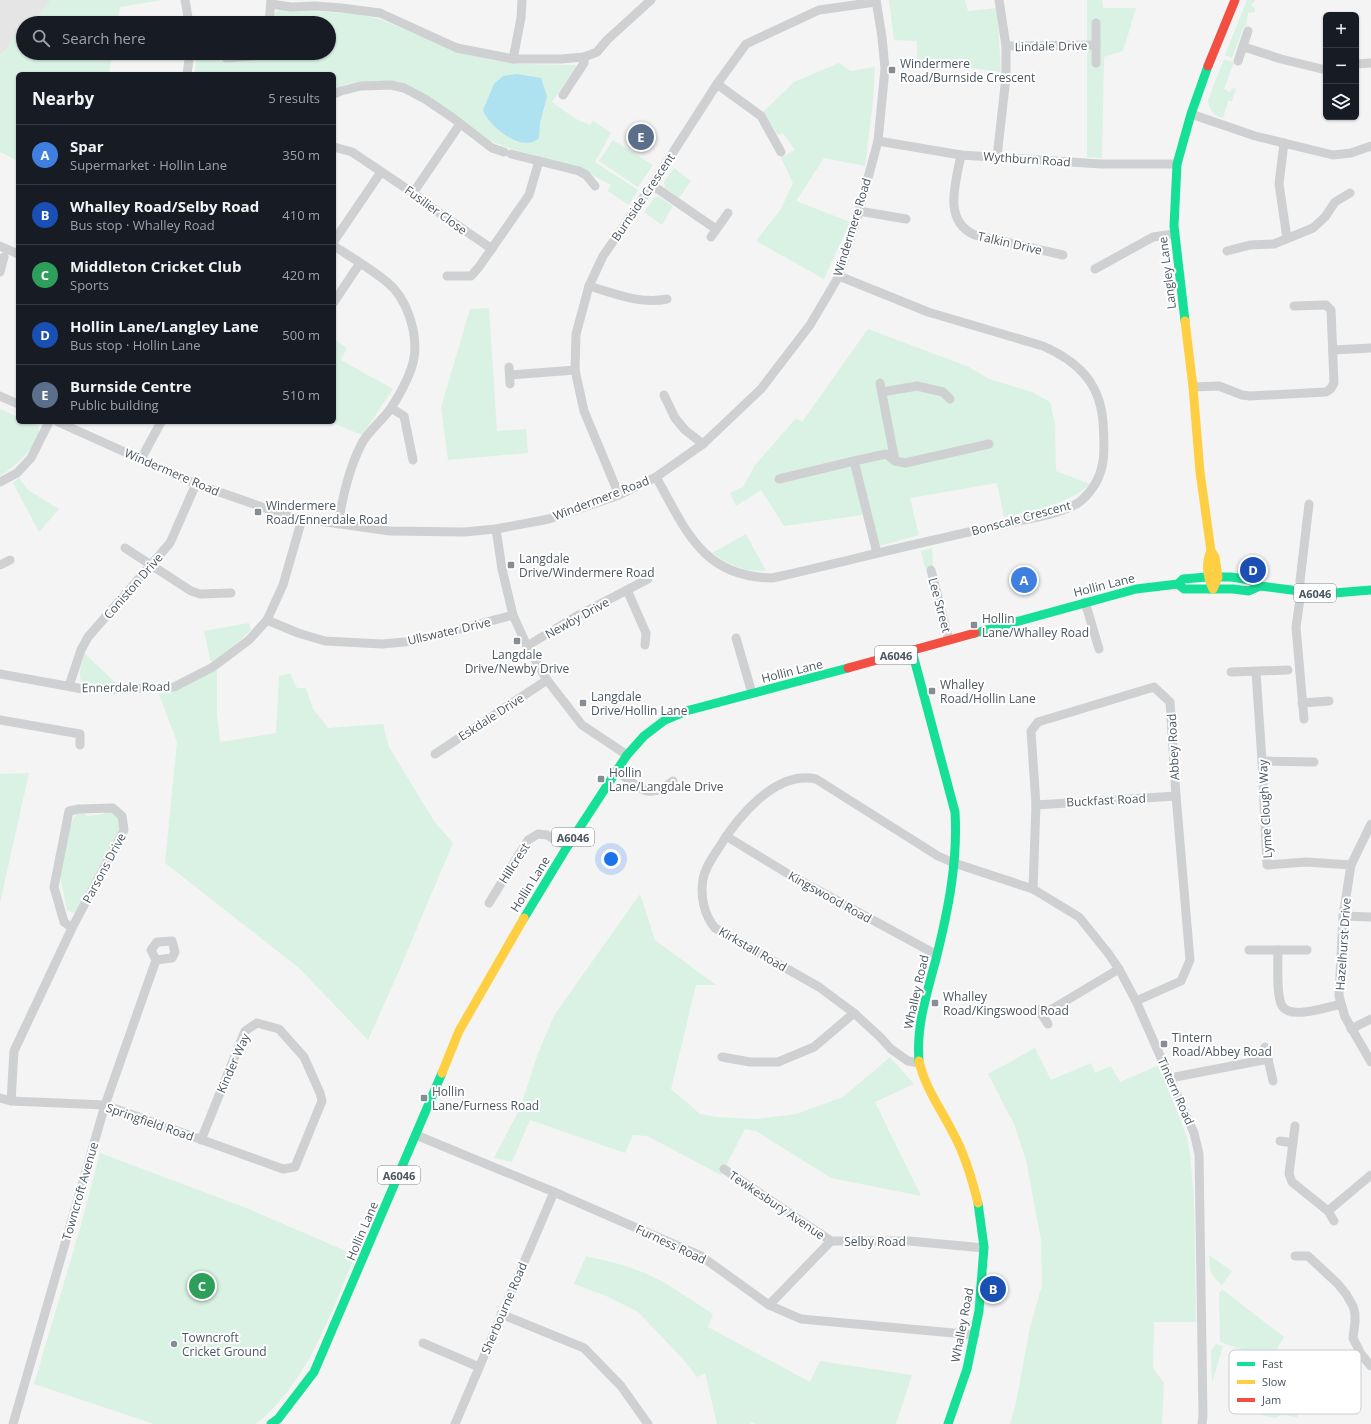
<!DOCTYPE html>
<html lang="en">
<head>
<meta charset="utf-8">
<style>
	body { margin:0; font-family:"Open Sans",sans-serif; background:#20242c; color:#f1f3f6 }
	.controls { position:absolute; right:12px; top:12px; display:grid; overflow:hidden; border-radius:6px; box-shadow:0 1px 3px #0004 }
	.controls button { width:36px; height:36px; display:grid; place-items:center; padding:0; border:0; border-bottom:1px solid #363941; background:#171b24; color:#f1f3f6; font:20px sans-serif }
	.you { position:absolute; left:611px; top:859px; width:14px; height:14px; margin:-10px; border:3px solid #fff; border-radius:50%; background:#1a73e8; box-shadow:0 0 0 6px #1a73e833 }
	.badge { display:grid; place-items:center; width:26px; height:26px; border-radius:50%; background:#0b8043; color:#fff; font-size:13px; font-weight:700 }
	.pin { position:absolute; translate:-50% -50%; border:2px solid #fff; box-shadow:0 1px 4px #0006 }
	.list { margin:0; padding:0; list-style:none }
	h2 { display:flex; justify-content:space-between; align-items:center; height:52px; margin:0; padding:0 16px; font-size:17px }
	h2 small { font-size:13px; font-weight:400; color:#9ea1a6 }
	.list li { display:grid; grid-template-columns:26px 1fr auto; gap:12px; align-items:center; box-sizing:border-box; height:60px; padding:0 16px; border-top:1px solid #363941 }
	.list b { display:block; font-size:15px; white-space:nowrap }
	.list p { margin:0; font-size:13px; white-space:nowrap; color:#9ea1a6 }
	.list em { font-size:13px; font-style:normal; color:#9ea1a6 }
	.icon { flex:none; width:22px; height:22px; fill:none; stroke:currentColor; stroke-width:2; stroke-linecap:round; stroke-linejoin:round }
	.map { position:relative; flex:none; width:1371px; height:1424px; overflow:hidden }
	.search { position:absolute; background:#171b24; box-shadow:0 1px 3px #0004; left:16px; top:16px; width:320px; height:44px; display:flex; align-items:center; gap:10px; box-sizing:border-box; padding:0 14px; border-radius:22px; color:#9ea1a6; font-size:15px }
	.panel { position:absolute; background:#171b24; box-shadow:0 1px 3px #0004; left:16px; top:72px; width:320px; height:352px; border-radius:6px }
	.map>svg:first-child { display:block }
	.education { fill:#e6e5e6 }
	.green { fill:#d9f2e3 }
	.water { fill:#aee2f0 }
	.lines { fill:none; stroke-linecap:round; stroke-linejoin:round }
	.street { stroke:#ced0d2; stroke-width:9 }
	.fast { stroke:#16e098; stroke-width:9 }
	.slow { stroke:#ffcf43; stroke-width:9 }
	.jam { stroke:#f24e42; stroke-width:9 }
	.poi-dot { fill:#868d94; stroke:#fff; stroke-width:1.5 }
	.labels { text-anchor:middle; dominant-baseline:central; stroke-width:4; stroke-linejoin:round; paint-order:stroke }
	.shield { fill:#fff; stroke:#808990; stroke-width:1 }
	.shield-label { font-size:11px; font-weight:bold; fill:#4a5661 }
	.street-label { font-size:12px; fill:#4a5661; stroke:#fff }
	.poi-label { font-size:12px; fill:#4a5661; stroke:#fff; text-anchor:start }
	.key { fill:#fff; stroke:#c9ccd0; stroke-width:1 }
	.key-label { font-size:11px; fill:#4a5661 }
</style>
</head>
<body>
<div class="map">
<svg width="1371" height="1424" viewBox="0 0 1371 1424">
	<rect width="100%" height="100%" fill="#f4f4f4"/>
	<!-- education -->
	<polygon class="education" points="0,0 51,0 33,23 23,23 23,35 13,40 0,56"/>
	<!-- green -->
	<g class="green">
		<polygon points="51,0 163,0 120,7 117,23 33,23"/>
		<polygon points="889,0 965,0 968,11 997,8 1001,72 972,68 917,69 917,41 894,40"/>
		<polygon points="1087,0 1102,0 1103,8 1136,8 1123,51 1104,57 1102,158 1087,157"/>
		<polygon points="1247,0 1255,0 1251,5 1255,9 1255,12 1248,13 1246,27 1244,26 1232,58 1225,55"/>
		<path d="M 280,9 L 358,14 L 379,19 L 433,41 L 474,56 L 520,64 L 577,65 L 552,102 L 576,119 L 590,125 L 593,121 L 611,133 L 595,162 L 638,190 L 629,205 L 608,191 L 611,185 L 578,167 L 508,148 L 489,140 L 426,95 L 397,81 L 366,82 L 346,84 L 334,90 L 334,74 L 195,74 L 196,56 L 221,55 L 222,62 C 234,61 265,63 271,53 L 329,53 L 329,23 L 274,23 L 274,14 Z"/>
		<polygon points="23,35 23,53 112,53 109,74 18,74 18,161 0,152 0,56 13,40"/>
		<path d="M 1224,59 L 1234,62 L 1224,89 L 1230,92 L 1232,88 L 1236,89 L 1232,101 L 1228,101 L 1223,118 C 1214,115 1209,111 1208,100 Z"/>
		<polygon points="839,63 851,71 875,67 873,101 865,166 824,158 796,201 850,222 824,279 756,241 781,209 793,183 781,158 795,150 783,133 778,135 763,112 794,82"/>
		<polygon points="613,140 653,165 638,187 599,161"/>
		<polygon points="674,168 691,181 679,198 665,188 664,182"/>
		<polygon points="655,197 659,197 673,206 662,225 644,212"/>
		<polygon points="489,308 497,431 526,429 528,453 448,460 441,407 470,309"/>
		<path d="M 868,329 L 969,367 L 989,379 L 1032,392 L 1050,402 L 1055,424 L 1056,471 L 1090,484 C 1066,506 1034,510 1004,517 L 997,483 L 910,498 L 919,535 L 872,548 L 863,515 L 784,526 L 761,490 L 736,506 L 730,493 L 743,487 L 755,465 L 796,418 L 802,422 Z"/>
		<polygon points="334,339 347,348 341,360 393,389 362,435 330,422 334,422"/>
		<path d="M 0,409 L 18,417 L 18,422 L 30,422 L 39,426 C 42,442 14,468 0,476 Z"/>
		<polygon points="19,478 28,490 59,509 39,532 13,483"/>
		<polygon points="746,534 766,571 745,570 728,563 712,553"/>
		<polygon points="932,548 933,566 925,568 921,551"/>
		<polygon points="249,623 251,630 223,656 211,663 204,631"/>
		<path d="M 85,654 L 117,684 L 88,684 L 81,681 C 78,671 82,663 85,654 Z"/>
		<polygon points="217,668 217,715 220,742 276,733 279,676 290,673 297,688 306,688 313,709 328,728 383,724 389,747 434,821 453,843 398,973 368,1040 299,968 165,863 177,742 159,694 177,689"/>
		<polygon points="29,773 0,903 0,774"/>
		<polygon points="105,810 118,816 120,827 116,842 79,912 74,913 67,910 60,877 68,833 73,819 77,814 84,813 87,816 104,814"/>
		<polygon points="640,894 655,940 716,985 696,985 671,1089 700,1114 717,1117 755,1119 796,1114 843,1097 890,1057 914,1084 875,1102 921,1196 831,1178 756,1131 745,1129 721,1175 647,1136 633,1135 625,1153 530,1120 512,1162 494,1158 520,1108 538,1053 555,1014"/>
		<polygon points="1035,1048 1051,1080 1091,1063 1095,1073 1111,1066 1120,1082 1159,1065 1187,1137 1190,1154 1194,1198 1196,1322 1154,1322 1153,1368 1164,1383 1162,1424 1010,1424 1016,1403 1030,1327 1042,1285 1041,1240 1026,1160 1014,1124 988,1074"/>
		<path d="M 100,1153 L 249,1209 L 355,1255 C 330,1315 308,1382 256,1424 L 154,1424 L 34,1384 L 81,1225 Z"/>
		<path d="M 1209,1255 L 1232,1271 L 1222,1285 C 1209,1273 1210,1273 1209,1255 Z"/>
		<polygon points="586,1256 623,1265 645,1273 667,1284 713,1314 708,1327 810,1382 820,1361 912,1375 896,1424 756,1424 751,1422 750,1424 717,1424 705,1373 697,1377 681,1357 638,1312 606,1296 574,1284"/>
		<polygon points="1223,1290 1284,1337 1271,1359 1220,1342 1219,1292"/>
		<polygon points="1216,1344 1223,1346 1212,1383 1211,1350"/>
		<path d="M 1275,1371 L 1297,1412 L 1298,1418 C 1289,1415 1283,1413 1275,1418 L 1261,1415 Z"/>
	</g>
	<!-- water -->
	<path class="water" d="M 517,74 L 541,78 L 547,96 L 540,123 L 539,138 C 523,154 488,126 483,110 L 494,84 L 503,76 Z"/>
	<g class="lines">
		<!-- street -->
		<g class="street">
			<polyline points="185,0 189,23"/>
			<polyline points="271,4 291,7 315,6 342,8 380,13 457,48 513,59 561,59 584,57 597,52 607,40 651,0"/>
			<polyline points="269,23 271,0"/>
			<polyline points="1006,46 1096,45"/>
			<polyline points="1244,47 1281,59 1326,70"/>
			<polyline points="226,58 254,56 265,53"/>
			<polyline points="513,59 521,18 522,0"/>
			<polyline points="1238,61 1248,31"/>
			<polyline points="1096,63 1096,23"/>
			<polyline points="1356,64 1371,63"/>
			<polyline points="187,74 190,53"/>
			<polyline points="717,84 761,116 781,152"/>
			<polyline points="334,94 341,91 361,86 391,85 404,88 425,99 453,118 492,148 504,152"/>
			<polyline points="563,95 584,63 584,57"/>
			<polyline points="1191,114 1255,136 1333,155 1351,153 1371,146"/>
			<polyline points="878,141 961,155 1101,164 1177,164"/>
			<polyline points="1284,143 1279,184 1287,238"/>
			<polyline points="334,147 352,152 413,193 438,212 492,249"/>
			<polyline points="511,154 579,171 586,175 595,186"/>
			<path d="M 961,155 C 956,182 942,221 975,235 L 1063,255"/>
			<polyline points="997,157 1006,77 1006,46 999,0"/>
			<polyline points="652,185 716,229"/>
			<polyline points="413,193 460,124"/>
			<polyline points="859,211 906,219"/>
			<polyline points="711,237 728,213"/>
			<polyline points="334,241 381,172"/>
			<polyline points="0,246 18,254"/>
			<path d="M 334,246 C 351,257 370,268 387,282 C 407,298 418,333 414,358 C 411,375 400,394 391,408 C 383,420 369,430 362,443 C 349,468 343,496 338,524"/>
			<polyline points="1227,251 1250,245 1274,244 1313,228 1325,217 1335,202 1350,193"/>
			<polyline points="1095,269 1153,237 1174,234"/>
			<polyline points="0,272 4,257"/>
			<polyline points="447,276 471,276 479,267 529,195 539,161"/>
			<path d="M 589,286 C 613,293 641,305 667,299"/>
			<polyline points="334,302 360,263"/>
			<polyline points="1333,350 1371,348"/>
			<polyline points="509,367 510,384"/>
			<polyline points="510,375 575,370"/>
			<polyline points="880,383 895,461"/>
			<path d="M 1193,387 L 1219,386 L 1242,395 L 1250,396 L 1326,392 C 1330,390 1332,388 1334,383 L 1331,310 L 1326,305 L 1294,306"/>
			<polyline points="882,392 917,386 943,392 950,399"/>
			<polyline points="664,395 675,418 685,430 703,444"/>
			<polyline points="0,396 18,404"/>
			<polyline points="391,408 404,416 413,460"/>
			<polyline points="58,422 196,484 291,517 390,531 464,532 496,529 549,519 576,510 619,495 656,477 703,444 761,389 810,325 839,276 859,211 878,141 885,69 882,37 876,0"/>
			<polyline points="141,459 161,422"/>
			<path d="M 656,477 C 686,530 702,577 772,578 C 826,566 880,552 934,540 C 960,534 985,528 1011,523 C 1031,518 1067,513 1082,500 C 1107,477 1105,452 1103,422 C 1100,382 1077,361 1043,346 L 928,312 L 839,276"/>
			<polyline points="779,479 854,461"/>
			<polyline points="0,482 17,473 31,458 49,422"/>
			<polyline points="619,495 584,411 575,370 576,334 589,286 603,256 652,185 717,84 746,44 819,10 876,2"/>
			<polyline points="496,529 502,569 513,615 527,646 547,680 582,725 627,755"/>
			<polyline points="125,548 191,591 200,594 231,593"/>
			<polyline points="877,553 854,461 886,454 895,461 905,463 989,444"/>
			<polyline points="0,565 10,560"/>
			<polyline points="931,570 949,640"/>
			<polyline points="627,590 648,579"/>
			<polyline points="1085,602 1099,649"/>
			<polyline points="267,620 298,633 325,641 382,644 415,641 513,615"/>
			<polyline points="736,638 752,693"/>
			<polyline points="527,646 575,617 627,590 646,633 645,645"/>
			<polyline points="1231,672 1288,670"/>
			<polyline points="1256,672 1262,761 1267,865 1306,862 1351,865"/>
			<polyline points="0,674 83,689 124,689 174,687 213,667 249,640 267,620 283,585 302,519"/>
			<polyline points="69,686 81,650 88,637 170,543 196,484"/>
			<polyline points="1302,703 1329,701"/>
			<polyline points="1304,719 1296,627 1301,592 1300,581 1309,504"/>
			<polyline points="0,720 80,734 80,745"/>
			<polyline points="435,754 547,680"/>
			<polyline points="1262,761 1314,762"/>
			<path d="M 617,771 C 639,787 648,802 673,781"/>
			<polyline points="1036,805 1176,796"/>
			<polyline points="1371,824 1351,865 1343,916 1339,996 1345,1017 1371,1062"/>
			<polyline points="726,836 790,875 937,955"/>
			<polyline points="1033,889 1036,805 1031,731 1038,722 1154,687 1170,702 1176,796 1190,960 1181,981 1136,1001"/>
			<polyline points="489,903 528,840 538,834 547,835 567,847"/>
			<polyline points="1343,916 1371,917"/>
			<polygon points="172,941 175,952 172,958 156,960 151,950 157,942"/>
			<polyline points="1249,950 1307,950"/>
			<path d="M 1278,950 C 1278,963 1276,995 1282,1006 C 1291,1020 1328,1007 1341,1004"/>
			<polyline points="1038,1009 1048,1024"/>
			<polyline points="1042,1015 1119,969"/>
			<polyline points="1351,1029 1371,1019"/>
			<polyline points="1265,1047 1268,1059"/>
			<polyline points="722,1057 750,1062 778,1062 814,1047 854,1013"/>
			<path d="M 919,1063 L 908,1061 L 891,1049 L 880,1037 L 854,1013 L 819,987 L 715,928 C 704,915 700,896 703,879 C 705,868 712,858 718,849 C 737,818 775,770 816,779 L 938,856 L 954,863 L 1033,889 L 1079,917 L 1108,953 L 1119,969 L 1136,1001 L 1194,1133 L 1199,1154 L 1203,1416 L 1202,1424"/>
			<polyline points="1170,1078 1268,1059 1273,1081"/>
			<polyline points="0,1098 11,1101 105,1105 283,1169 295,1167 322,1101 320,1093 304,1057 279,1029 257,1023 245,1031 201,1140"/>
			<polyline points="11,1101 14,1051 72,928 124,830 122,816 113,808 79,809 69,811 54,887 64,922 72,928"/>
			<polyline points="1295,1126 1289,1174 1292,1182 1328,1211 1371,1175"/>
			<polyline points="416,1135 554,1192 701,1256 769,1305 801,1319 975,1335"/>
			<polyline points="1280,1141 1293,1143"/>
			<polyline points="724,1169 831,1241"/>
			<polyline points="1328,1211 1334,1221"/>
			<polyline points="1295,1256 1308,1256 1338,1284 1346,1294 1353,1306 1355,1314 1355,1322 1353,1338 1361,1354 1371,1366"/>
			<polyline points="769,1305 831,1241 909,1241 984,1248"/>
			<polyline points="501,1314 584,1348 621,1386 648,1424"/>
			<polyline points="423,1343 479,1367"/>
			<polyline points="13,1424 105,1105 156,960"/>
			<polyline points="455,1424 554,1192"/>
		</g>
		<!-- fast -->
		<g class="fast">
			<polyline points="1185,321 1174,226 1177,164 1191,114 1208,66"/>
			<polyline points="1178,584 1184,589 1233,589 1249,591 1260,586"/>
			<polyline points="975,633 1136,589 1178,584 1183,579 1207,577 1231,577 1250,580 1260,586 1322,594 1371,590"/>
			<path d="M 912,651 L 955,812 C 958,862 948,911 936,959 C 927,993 916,1026 919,1061"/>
			<polyline points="524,918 567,847 627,755 644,736 665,720 686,711 848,668"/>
			<polyline points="271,1424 278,1419 314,1372 442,1073"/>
			<polyline points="948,1424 967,1369 979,1311 984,1247 978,1203"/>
		</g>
		<!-- slow -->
		<g class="slow">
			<polyline points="1185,321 1193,387 1200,472 1211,551"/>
			<path d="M 1211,551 L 1215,557 L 1218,577 L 1213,589 C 1207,576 1205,564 1211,551 Z"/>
			<path d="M 919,1061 C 925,1088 941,1109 953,1133 C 965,1154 972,1179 978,1203"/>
			<polyline points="442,1073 459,1031 524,918"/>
		</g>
		<!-- jam -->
		<g class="jam">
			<polyline points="1208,66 1235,0"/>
			<polyline points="848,668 975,633"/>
		</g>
	</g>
	<!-- markers -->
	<g class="poi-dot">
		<rect x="888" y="66" width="8" height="8" rx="2"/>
		<rect x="254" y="508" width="8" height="8" rx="2"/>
		<rect x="507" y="561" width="8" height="8" rx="2"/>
		<rect x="970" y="621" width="8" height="8" rx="2"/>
		<rect x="513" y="637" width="8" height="8" rx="2"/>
		<rect x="928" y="687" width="8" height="8" rx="2"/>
		<rect x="579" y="699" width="8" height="8" rx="2"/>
		<rect x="597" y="775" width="8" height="8" rx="2"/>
		<rect x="931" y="999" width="8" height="8" rx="2"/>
		<rect x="1160" y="1040" width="8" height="8" rx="2"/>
		<rect x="420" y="1094" width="8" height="8" rx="2"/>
		<circle cx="174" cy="1344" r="4"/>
	</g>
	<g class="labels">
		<!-- shield labels -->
		<g class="shield">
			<rect x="1294" y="584" width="42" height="18" rx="3"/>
			<rect x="875" y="646" width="42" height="18" rx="3"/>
			<rect x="552" y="828" width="42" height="18" rx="3"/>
			<rect x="378" y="1166" width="42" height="18" rx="3"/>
		</g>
		<g class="shield-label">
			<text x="1315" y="593">A6046</text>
			<text x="896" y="655">A6046</text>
			<text x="573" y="837">A6046</text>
			<text x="399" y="1175">A6046</text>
		</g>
		<!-- street labels -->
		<g class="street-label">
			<text transform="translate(1051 46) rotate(-1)">Lindale Drive</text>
			<text transform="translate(1027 159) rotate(4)">Wythburn Road</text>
			<text transform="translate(643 197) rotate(-56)">Burnside Crescent</text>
			<text transform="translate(436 210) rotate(36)">Fusilier Close</text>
			<text transform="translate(852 227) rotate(-73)">Windermere Road</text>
			<text transform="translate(1010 243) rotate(13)">Talkin Drive</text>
			<text transform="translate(1167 273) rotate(-97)">Langley Lane</text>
			<text transform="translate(172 472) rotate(23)">Windermere Road</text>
			<text transform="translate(601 498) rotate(-21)">Windermere Road</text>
			<text transform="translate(1021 518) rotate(-15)">Bonscale Crescent</text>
			<text transform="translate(1104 585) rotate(-14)">Hollin Lane</text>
			<text transform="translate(133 586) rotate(-49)">Coniston Drive</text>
			<text transform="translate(940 605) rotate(75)">Lee Street</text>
			<text transform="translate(577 618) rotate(-29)">Newby Drive</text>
			<text transform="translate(449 631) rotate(-13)">Ullswater Drive</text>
			<text transform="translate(792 671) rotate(-14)">Hollin Lane</text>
			<text transform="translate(126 687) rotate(-1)">Ennerdale Road</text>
			<text transform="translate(491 717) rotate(-33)">Eskdale Drive</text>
			<text transform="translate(1173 747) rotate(-93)">Abbey Road</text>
			<text transform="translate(1106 800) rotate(-3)">Buckfast Road</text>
			<text transform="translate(1265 809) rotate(-93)">Lyme Clough Way</text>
			<text transform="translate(514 863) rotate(-57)">Hillcrest</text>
			<text transform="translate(104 868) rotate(-62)">Parsons Drive</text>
			<text transform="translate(530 884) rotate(-58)">Hollin Lane</text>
			<text transform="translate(830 897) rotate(29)">Kingswood Road</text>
			<text transform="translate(1343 944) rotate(-86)">Hazelhurst Drive</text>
			<text transform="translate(753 949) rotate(30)">Kirkstall Road</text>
			<text transform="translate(916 992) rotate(-77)">Whalley Road</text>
			<text transform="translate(233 1063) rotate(-66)">Kinder Way</text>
			<text transform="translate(1176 1091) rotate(66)">Tintern Road</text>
			<text transform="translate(150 1122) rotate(19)">Springfield Road</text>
			<text transform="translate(80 1191) rotate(-74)">Towncroft Avenue</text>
			<text transform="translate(777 1205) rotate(34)">Tewkesbury Avenue</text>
			<text transform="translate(362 1231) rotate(-67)">Hollin Lane</text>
			<text x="875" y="1241">Selby Road</text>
			<text transform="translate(671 1244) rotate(25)">Furness Road</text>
			<text transform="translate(504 1308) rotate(-67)">Sherbourne Road</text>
			<text transform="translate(962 1325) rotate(-79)">Whalley Road</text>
		</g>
		<!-- poi labels -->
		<g class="poi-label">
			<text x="900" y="63">Windermere<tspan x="900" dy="14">Road/Burnside Crescent</tspan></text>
			<text x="266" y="505">Windermere<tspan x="266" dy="14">Road/Ennerdale Road</tspan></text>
			<text x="519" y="558">Langdale<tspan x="519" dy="14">Drive/Windermere Road</tspan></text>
			<text x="982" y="618">Hollin<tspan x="982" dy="14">Lane/Whalley Road</tspan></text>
			<text x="517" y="654" text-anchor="middle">Langdale<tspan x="517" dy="14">Drive/Newby Drive</tspan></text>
			<text x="940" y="684">Whalley<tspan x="940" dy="14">Road/Hollin Lane</tspan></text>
			<text x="591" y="696">Langdale<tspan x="591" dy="14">Drive/Hollin Lane</tspan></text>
			<text x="609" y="772">Hollin<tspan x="609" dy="14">Lane/Langdale Drive</tspan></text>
			<text x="943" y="996">Whalley<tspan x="943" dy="14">Road/Kingswood Road</tspan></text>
			<text x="1172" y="1037">Tintern<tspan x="1172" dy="14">Road/Abbey Road</tspan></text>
			<text x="432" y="1091">Hollin<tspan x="432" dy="14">Lane/Furness Road</tspan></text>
			<text x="182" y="1337">Towncroft<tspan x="182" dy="14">Cricket Ground</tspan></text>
		</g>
	</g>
	<!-- legend -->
	<rect x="1229" y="1350" width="132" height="64" rx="6" class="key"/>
	<rect x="1237" y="1362" width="18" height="4" fill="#16e098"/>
	<rect x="1237" y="1380" width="18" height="4" fill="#ffcf43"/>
	<rect x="1237" y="1398" width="18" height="4" fill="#f24e42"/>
	<g class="key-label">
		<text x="1262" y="1368">Fast</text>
		<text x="1262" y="1386">Slow</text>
		<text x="1262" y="1404">Jam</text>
	</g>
</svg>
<div class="controls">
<button>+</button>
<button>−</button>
<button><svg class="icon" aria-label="layers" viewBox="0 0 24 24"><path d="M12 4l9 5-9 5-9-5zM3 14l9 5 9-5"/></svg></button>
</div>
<div class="you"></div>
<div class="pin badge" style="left:1024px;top:580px;background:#3f7fe0">A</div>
<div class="pin badge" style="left:993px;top:1289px;background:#1a4fb4">B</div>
<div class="pin badge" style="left:202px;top:1286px;background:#2e9e5b">C</div>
<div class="pin badge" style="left:1253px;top:570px;background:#1a4fb4">D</div>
<div class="pin badge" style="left:641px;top:137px;background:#5c6f8a">E</div>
<div class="search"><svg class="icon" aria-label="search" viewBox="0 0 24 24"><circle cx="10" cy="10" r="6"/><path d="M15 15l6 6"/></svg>Search here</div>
<section class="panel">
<h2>Nearby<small>5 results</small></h2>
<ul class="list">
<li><span class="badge" style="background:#3f7fe0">A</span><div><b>Spar</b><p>Supermarket · Hollin Lane</p></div><em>350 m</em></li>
<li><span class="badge" style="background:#1a4fb4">B</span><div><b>Whalley Road/Selby Road</b><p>Bus stop · Whalley Road</p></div><em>410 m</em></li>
<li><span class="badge" style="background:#2e9e5b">C</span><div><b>Middleton Cricket Club</b><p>Sports</p></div><em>420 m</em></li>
<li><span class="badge" style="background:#1a4fb4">D</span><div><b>Hollin Lane/Langley Lane</b><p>Bus stop · Hollin Lane</p></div><em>500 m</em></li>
<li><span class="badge" style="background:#5c6f8a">E</span><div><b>Burnside Centre</b><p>Public building</p></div><em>510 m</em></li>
</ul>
</section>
</div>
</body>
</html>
